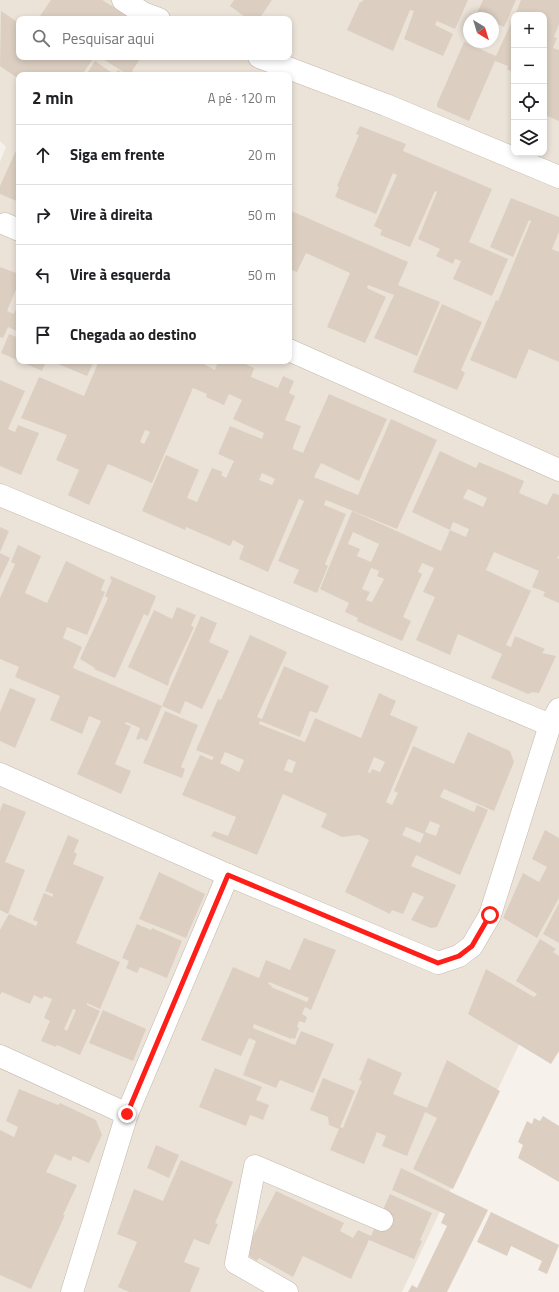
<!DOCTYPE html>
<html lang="pt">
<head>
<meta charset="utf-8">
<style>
	body { margin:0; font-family:"Titillium Web",sans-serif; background:#f2f2f2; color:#202124 }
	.controls { position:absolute; right:12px; top:12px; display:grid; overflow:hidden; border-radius:8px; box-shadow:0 2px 6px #0003 }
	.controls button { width:36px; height:36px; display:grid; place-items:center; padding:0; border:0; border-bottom:1px solid #e0e0e0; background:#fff; color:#202124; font:20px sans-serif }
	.compass { position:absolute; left:463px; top:12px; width:36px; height:36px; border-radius:50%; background:#fff; box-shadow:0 2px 6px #0003; rotate:142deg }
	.stop { position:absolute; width:12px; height:12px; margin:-9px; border:3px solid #ff1f19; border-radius:50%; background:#fff }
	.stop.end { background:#ff1f19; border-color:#fff; box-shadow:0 1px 4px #0008 }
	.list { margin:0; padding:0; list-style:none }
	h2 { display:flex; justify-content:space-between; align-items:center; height:52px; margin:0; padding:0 16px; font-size:17px }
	h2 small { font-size:13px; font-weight:400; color:#757577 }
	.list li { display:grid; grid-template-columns:26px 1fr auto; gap:12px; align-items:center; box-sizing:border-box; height:60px; padding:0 16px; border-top:1px solid #e0e0e0 }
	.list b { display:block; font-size:15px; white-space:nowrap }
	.list em { font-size:13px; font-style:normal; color:#757577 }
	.icon { flex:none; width:22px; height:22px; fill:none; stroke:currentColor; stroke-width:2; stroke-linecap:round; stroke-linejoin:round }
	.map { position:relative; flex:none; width:559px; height:1292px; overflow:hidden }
	.search { position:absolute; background:#fff; box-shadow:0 2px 6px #0003; left:16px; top:16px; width:276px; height:44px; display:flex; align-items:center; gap:10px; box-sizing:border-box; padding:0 14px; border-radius:8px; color:#757577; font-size:15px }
	.panel { position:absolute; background:#fff; box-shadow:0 2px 6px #0003; left:16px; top:72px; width:276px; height:292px; border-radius:8px }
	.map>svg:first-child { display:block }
	.residential { fill:#ebe3d8; fill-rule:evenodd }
	.building { fill:#dccfc2; fill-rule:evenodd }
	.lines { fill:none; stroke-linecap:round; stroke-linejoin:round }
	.street-casing { stroke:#c3b8ac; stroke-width:23 }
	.street { stroke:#fff; stroke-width:22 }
	.route { stroke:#ff1f19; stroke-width:5 }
</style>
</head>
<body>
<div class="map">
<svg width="559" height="1292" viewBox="0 0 559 1292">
	<rect width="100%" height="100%" fill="#f6f1eb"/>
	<!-- residential -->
	<path class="residential" d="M 0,0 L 559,0 L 559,960 L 402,1292 L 0,1292 L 0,162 L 6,147 L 0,141 ZM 514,15 L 544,15 L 544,153 L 514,153 ZM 469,18 L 493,18 L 493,42 L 469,42 ZM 19,19 L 289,19 L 289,57 L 19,57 ZM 19,75 L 289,75 L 289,361 L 19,361 Z"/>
	<!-- building -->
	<g class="building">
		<polygon points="51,0 102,0 133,19 38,19"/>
		<polygon points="234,0 272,0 259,19 248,19 230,6"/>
		<polygon points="363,0 468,0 455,29 437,21 435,25 453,34 443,56 404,39 414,11 410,10 393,51 347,30 360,2 362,2"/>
		<polygon points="483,0 516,0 504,27 493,22 493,18 484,18 476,15"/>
		<polygon points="521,0 559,0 559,24 554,37 557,38 553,48 559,50 559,121 547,116 544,122 544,15 515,15"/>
		<polygon points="1,11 19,23 19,57 94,57 82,75 48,75 44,73 43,75 19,75 19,79 0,66"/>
		<polygon points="514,17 514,73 507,69 508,66 495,61 469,121 437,107 437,104 464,42 496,56"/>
		<polygon points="100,57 141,57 132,71 137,75 128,75"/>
		<polygon points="95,61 115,75 118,70 126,75 86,75"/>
		<polygon points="360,126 406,144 403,151 492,189 469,242 508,259 492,296 453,279 461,261 455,259 453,264 436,256 440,249 418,239 437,192 435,191 410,247 380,235 382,230 374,226 397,175 393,173 376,214 335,197 339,187 337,186 359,135 356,134"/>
		<polygon points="19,144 19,202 0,194 0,186"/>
		<polygon points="511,198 559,217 559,232 552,249 559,252 559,362 529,349 516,379 470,360 496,300 498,301 531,221 529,220 513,257 490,247"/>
		<polygon points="289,210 408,262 398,285 440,302 417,356 374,338 394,295 368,285 367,288 386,297 365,343 327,327 350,273 306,253 297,272 289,269"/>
		<polygon points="0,267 19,274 19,282 7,311 14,314 19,302 19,332 8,327 3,338 0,337"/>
		<polygon points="442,304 482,322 461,370 465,373 457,390 413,372"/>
		<polygon points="9,334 19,338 19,361 46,361 42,371 1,353"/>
		<polygon points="51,361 94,361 87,376"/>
		<path d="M 94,361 L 125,361 L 129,363 L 130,361 L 198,361 L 215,370 L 218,361 L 239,361 L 254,368 L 251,377 L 278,388 L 283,376 L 294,381 L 289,393 L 295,396 L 285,420 L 301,426 L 293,447 L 293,449 L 303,453 L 329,394 L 387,419 L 359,481 L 321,463 L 314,477 L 358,495 L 391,419 L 437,440 L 397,529 L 326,500 L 324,505 L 346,514 L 325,564 L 328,566 L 317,593 L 293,583 L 299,570 L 278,561 L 304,501 L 299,499 L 268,572 L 239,559 L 244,546 L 233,540 L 230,546 L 186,527 L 185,530 L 142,511 L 166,455 L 199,470 L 187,498 L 197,502 L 212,468 L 223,472 L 221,475 L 226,478 L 234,461 L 218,454 L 230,426 L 262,439 L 264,433 L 233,419 L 242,400 L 229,394 L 224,405 L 206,397 L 207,394 L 193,388 L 152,483 L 108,464 L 89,505 L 68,495 L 79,470 L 56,460 L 67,435 L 21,418 L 39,377 L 84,396 L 98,363 ZM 145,430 L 150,432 L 144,444 L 140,442 ZM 262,473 L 275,479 L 272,485 L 259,480 Z"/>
		<polygon points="0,380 25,391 8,429 15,432 18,425 39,433 21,475 0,466"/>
		<path d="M 440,451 L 476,468 L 479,462 L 524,481 L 519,493 L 547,505 L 553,493 L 559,495 L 559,555 L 557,558 L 559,559 L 559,603 L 543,596 L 545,592 L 532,587 L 539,571 L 494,552 L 486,570 L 531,591 L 506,645 L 511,647 L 515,636 L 545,649 L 542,653 L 556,656 L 539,693 L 533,692 L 528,694 L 491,678 L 502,654 L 458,634 L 450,655 L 416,640 L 435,597 L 423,592 L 434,568 L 422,563 L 418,572 L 422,574 L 403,617 L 411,621 L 402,641 L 357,621 L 358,618 L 345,612 L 349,603 L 320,589 L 352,511 L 441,551 L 450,530 L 466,537 L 469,529 L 453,522 L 450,530 L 412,512 ZM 468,489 L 487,498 L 483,507 L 463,498 ZM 353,532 L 379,544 L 371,562 L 357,556 L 360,549 L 348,544 ZM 371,568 L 379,571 L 377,576 L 384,579 L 372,602 L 366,600 L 370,592 L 362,589 Z"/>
		<polygon points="0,527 9,531 0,552"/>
		<polygon points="18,545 41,556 25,593 47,603 66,561 105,580 101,590 105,592 87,635 67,627 63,638 82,647 73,668 162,706 147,741 141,738 139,740 136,739 140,728 126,722 125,724 131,726 115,764 131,771 121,794 77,774 101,721 89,716 82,734 50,720 60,696 15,677 19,667 0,659 0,598 15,564 11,562"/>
		<polygon points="0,553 10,558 0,579"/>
		<polygon points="111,576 156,596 148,616 144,614 115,678 94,669 95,668 80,659 108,598 105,596 112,580 110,579"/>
		<polygon points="177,607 196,615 191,626 194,627 170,678 168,686 128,667 154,610 172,619"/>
		<polygon points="201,616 217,623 209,642 229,651 202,709 185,701 180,714 162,706"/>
		<path d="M 250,635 L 287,652 L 257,717 L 262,719 L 284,666 L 329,686 L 317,713 L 310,711 L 300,737 L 260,721 L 259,724 L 305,742 L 315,718 L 361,738 L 379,693 L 396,701 L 390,715 L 418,727 L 386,802 L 392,805 L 398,793 L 394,791 L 413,746 L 454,764 L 468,732 L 510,751 L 514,762 L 494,811 L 444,789 L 440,797 L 474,812 L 477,805 L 488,810 L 460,875 L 416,855 L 411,866 L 456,885 L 437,927 L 431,928 L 411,920 L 424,897 L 413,892 L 403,914 L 392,910 L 390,914 L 345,892 L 369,840 L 359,835 L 342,837 L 321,827 L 327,814 L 283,794 L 257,855 L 211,836 L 214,831 L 228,836 L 236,817 L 182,795 L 200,755 L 212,760 L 214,757 L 196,750 L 218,699 L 221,700 ZM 225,752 L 244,760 L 239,772 L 220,763 ZM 374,757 L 385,762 L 380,772 L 372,769 L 370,773 L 368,772 ZM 288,759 L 296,762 L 292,773 L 284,770 ZM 430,821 L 440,825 L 436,836 L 425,832 ZM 406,827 L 424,834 L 420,843 L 402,835 Z"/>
		<polygon points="10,688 36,699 15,748 0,741 0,712"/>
		<polygon points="165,711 198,725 181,767 185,769 182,778 143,763"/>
		<polygon points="3,803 26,812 5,862 25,870 8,914 0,910 0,811"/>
		<polygon points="545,830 559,838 559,898 537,938 503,918 523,873 539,882 547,867 532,859"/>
		<path d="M 68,835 L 79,840 L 74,852 L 77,854 L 73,864 L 104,877 L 76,943 L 120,962 L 100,1009 L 87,1003 L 87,1005 L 100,1011 L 80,1055 L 57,1045 L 56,1047 L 41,1041 L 50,1021 L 44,1018 L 52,999 L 44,996 L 42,999 L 34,995 L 30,1004 L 2,992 L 0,995 L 0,930 L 9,914 L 36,926 L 38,922 L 33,920 L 44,893 L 53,897 L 53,894 L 45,891 ZM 73,1009 L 76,1010 L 67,1031 L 64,1029 Z"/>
		<polygon points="159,872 205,894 186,938 139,919"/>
		<polygon points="559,903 559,943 543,934"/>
		<polygon points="137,924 151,930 152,928 182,941 167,978 140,967 137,973 126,968 129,961 122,958"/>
		<path d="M 304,938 L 336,950 L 311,1010 L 305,1007 L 302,1014 L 307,1017 L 305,1023 L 299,1021 L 297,1027 L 299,1028 L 295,1039 L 292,1038 L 291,1039 L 254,1024 L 253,1028 L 295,1045 L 301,1031 L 334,1044 L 313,1093 L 280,1080 L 276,1088 L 243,1075 L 256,1041 L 249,1038 L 241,1056 L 201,1040 L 233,967 L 259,978 L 266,960 L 290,970 ZM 269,982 L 309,998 L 307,1002 L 271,987 L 272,986 L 268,984 Z"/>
		<polygon points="540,939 556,949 553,952 559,956 559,1051 551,1064 468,1014 486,969 534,997 537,994 516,981"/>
		<polygon points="103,1010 146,1029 133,1061 89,1043"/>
		<polygon points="368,1058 402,1073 393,1094 427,1108 447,1060 500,1091 453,1189 413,1169 437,1118 425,1112 407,1156 382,1146 386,1136 377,1132 364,1164 330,1150 339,1129 329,1125 328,1117 310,1110 323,1078 355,1091 340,1127 343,1128 362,1081 359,1080"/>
		<polygon points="215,1068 262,1087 256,1100 269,1105 263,1120 250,1115 246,1126 199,1107"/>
		<polygon points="19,1089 58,1105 60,1103 96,1120 102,1135 89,1163 73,1156 71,1161 55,1154 46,1172 77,1185 63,1215 65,1215 31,1289 0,1275 0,1130 14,1137 18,1127 6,1121"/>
		<polygon points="543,1116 559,1126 559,1182 518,1158 523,1145 518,1142 527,1121 532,1124 534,1118 540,1121"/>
		<polygon points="156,1145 179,1155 169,1178 147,1168"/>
		<polygon points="181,1160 233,1182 215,1223 218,1224 209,1245 194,1239 184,1262 200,1268 190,1292 129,1292 118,1287 137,1242 117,1234 134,1189 163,1201"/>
		<polygon points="401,1168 488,1210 447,1292 408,1292 412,1285 417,1288 447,1226 441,1223 445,1214 392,1190"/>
		<polygon points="276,1191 344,1223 340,1231 353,1238 358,1230 371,1236 390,1194 432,1213 420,1240 422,1241 414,1259 369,1240 351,1279 303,1256 293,1277 259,1258 257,1261 247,1255 247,1248"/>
		<polygon points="491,1212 559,1245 547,1274 538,1270 542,1261 511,1246 507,1256 477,1242"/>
	</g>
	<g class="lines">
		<!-- street casing -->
		<g class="street-casing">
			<g id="street">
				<polyline points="123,0 143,13 159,19"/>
				<polyline points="259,57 386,105 559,177"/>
				<polyline points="5,224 19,230"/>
				<polyline points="289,350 559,470"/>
				<polyline points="0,495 550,725"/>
				<polyline points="0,774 228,875 438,963 459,956 472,946 490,915 550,725 559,709"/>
				<polyline points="0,1056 127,1114"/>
				<polyline points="72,1292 127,1114 228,875"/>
				<polyline points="287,1292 236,1263 255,1166 382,1220"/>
			</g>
		</g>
		<!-- street -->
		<use href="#street" class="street"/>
	</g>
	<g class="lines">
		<!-- route -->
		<polyline class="route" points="127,1114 228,875 438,963 459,956 472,946 490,915"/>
	</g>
</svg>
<div class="controls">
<button>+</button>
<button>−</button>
<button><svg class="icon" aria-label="locate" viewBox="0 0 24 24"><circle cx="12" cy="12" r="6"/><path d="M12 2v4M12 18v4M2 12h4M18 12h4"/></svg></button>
<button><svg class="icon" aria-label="layers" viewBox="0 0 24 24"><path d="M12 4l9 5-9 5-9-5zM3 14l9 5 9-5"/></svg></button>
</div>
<svg class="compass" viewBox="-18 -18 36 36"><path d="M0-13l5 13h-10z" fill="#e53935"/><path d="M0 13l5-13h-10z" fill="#757577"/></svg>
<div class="stop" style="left:490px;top:915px"></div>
<div class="stop end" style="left:127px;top:1114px"></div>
<div class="search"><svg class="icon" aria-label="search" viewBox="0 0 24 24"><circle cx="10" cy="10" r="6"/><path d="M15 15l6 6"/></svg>Pesquisar aqui</div>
<section class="panel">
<h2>2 min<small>A pé · 120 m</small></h2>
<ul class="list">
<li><svg class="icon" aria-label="ahead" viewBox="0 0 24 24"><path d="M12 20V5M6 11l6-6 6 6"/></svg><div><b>Siga em frente</b></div><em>20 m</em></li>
<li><svg class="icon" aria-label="right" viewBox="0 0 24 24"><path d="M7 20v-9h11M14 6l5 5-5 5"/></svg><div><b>Vire à direita</b></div><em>50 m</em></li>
<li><svg class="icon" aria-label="left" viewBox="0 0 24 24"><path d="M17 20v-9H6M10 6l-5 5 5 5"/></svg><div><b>Vire à esquerda</b></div><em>50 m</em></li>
<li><svg class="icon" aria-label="arrive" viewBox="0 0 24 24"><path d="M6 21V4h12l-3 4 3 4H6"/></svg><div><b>Chegada ao destino</b></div></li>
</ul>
</section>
</div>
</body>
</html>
